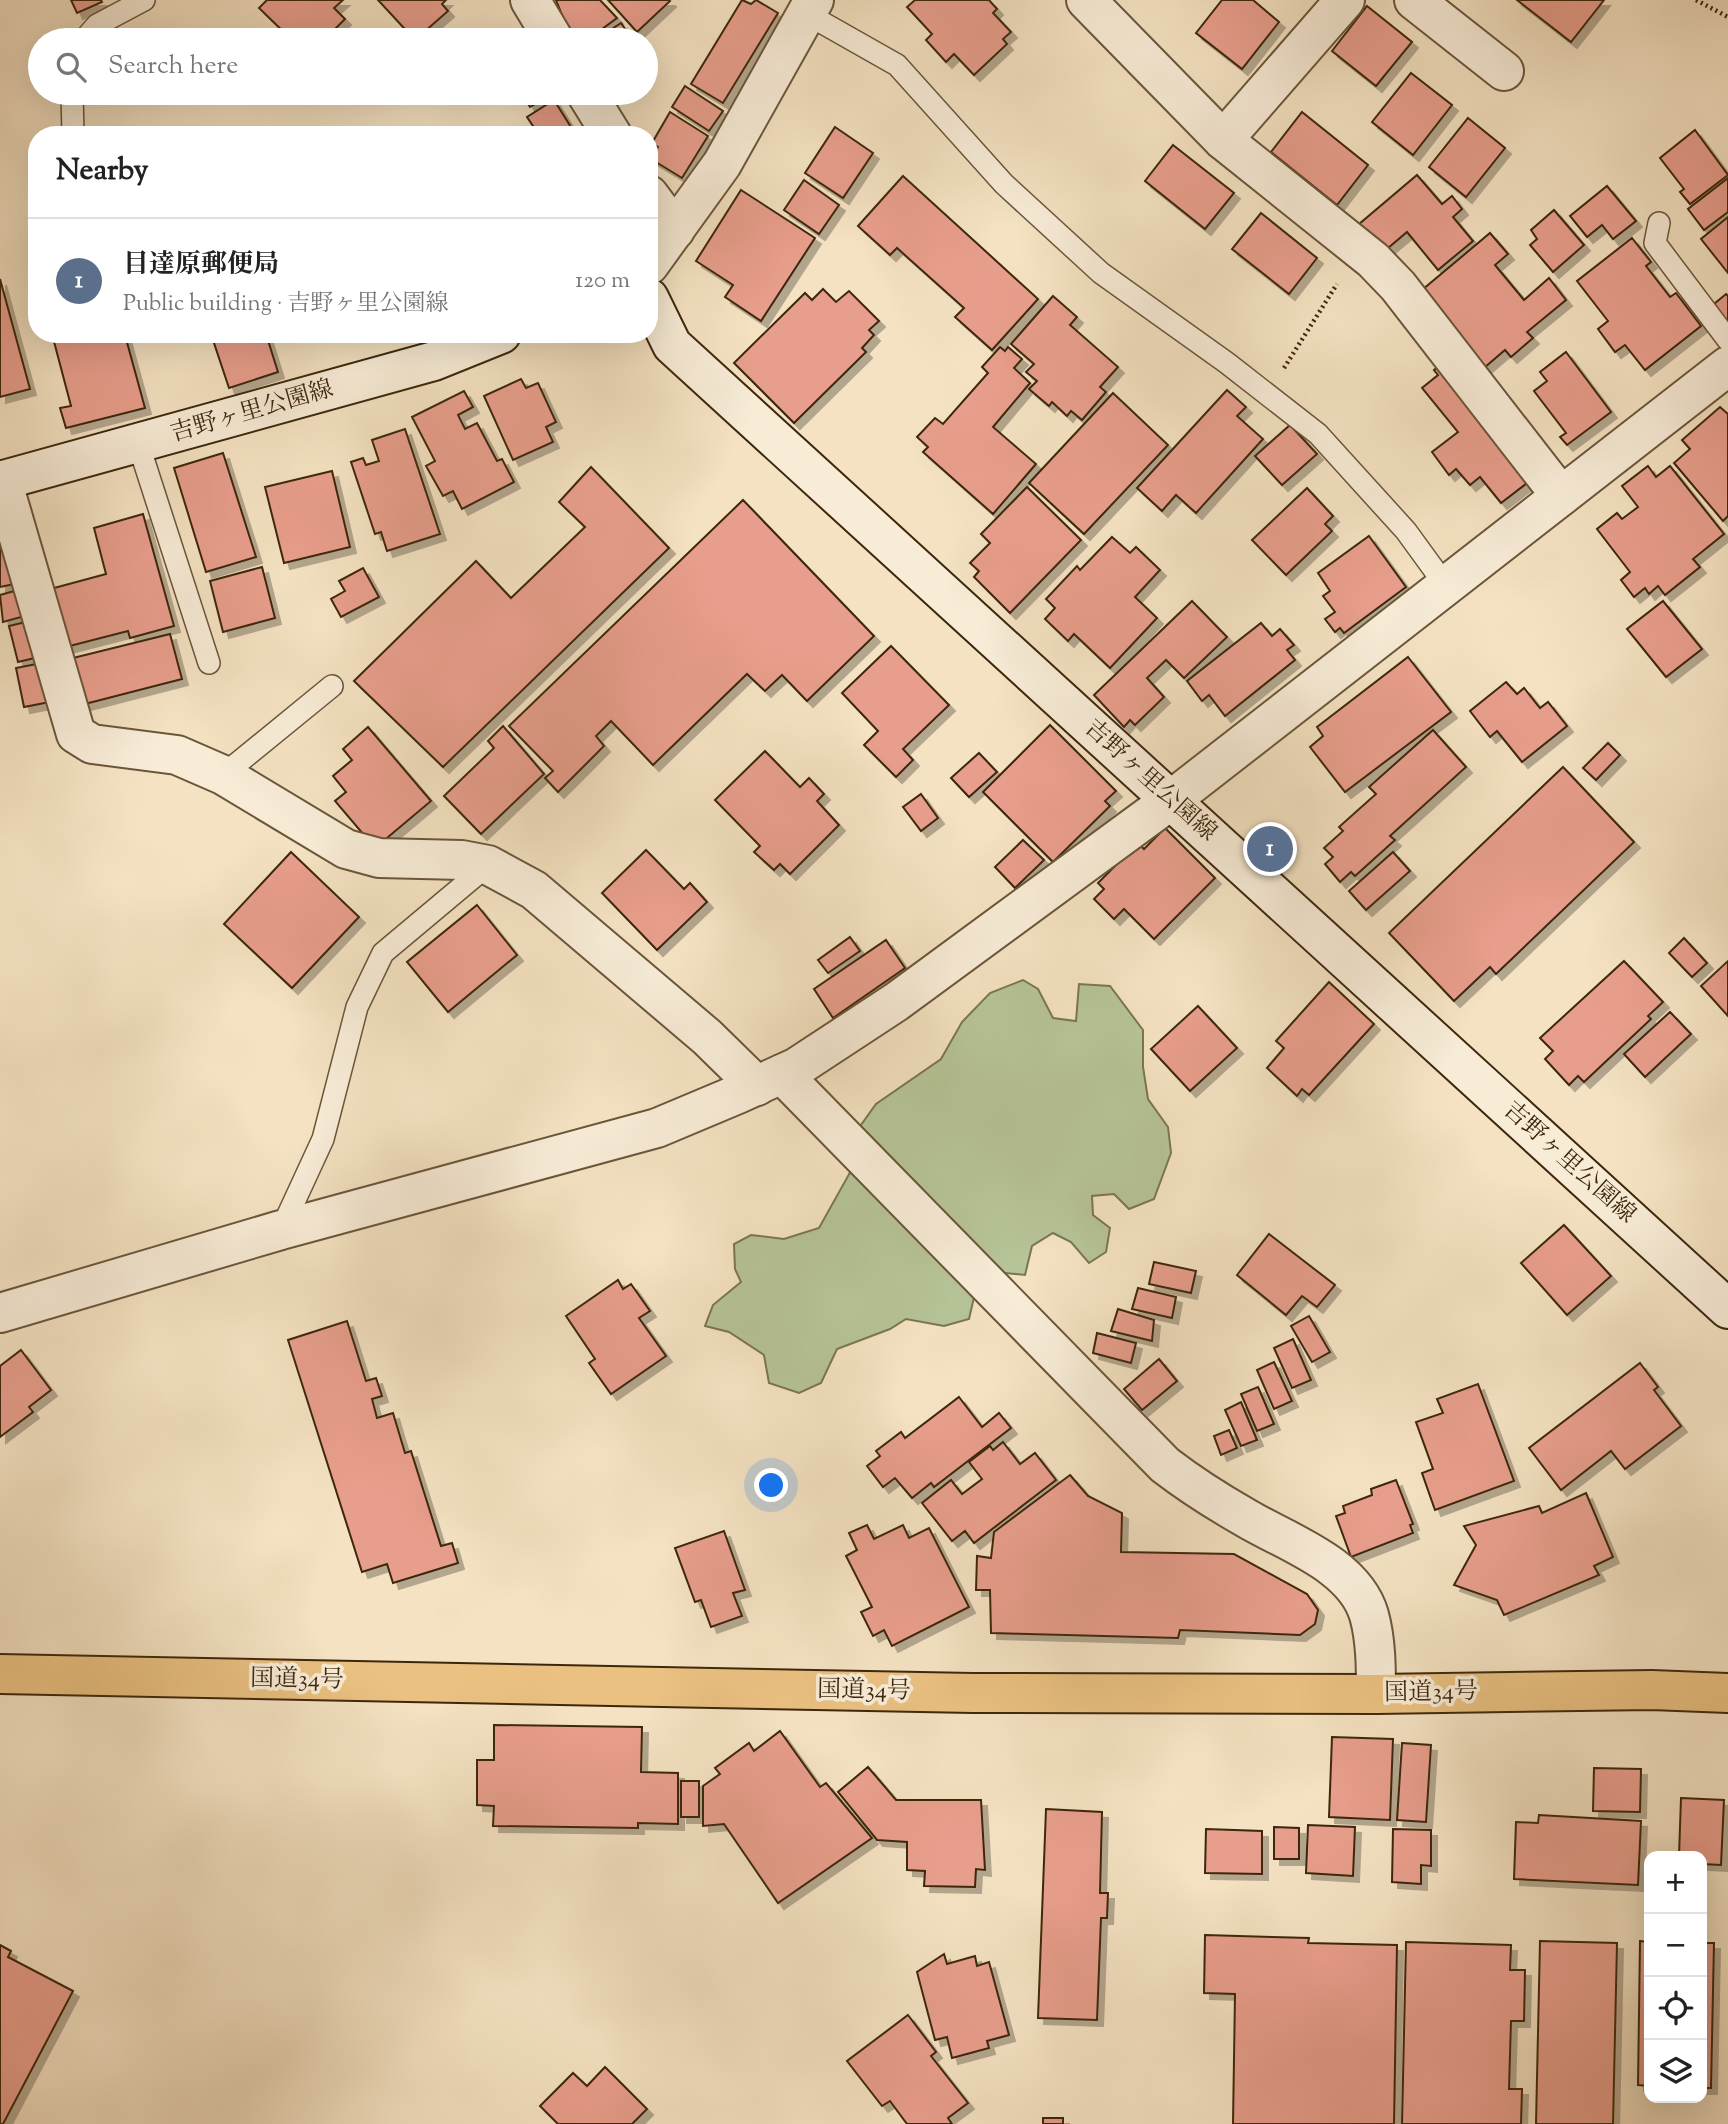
<!DOCTYPE html>
<html lang="en">
<head>
<meta charset="utf-8">
<style>
	body { margin:0; font-family:"Sorts Mill Goudy","Noto Serif JP",serif; background:#f2f2f2; color:#222 }
	.controls { position:absolute; right:21px; bottom:21px; display:grid; overflow:hidden; border-radius:14px; box-shadow:0 7px 28px #0002 }
	.controls button { width:63px; height:63px; display:grid; place-items:center; padding:0; border:0; border-bottom:2px solid #e0e0e0; background:#fff; color:#222; font:35px sans-serif }
	.you { position:absolute; left:772px; top:1486px; width:24px; height:24px; margin:-18px; border:5px solid #fff; border-radius:50%; background:#1a73e8; box-shadow:0 0 0 10px #1a73e833 }
	.badge { display:grid; place-items:center; width:46px; height:46px; border-radius:50%; background:#0f766e; color:#fff; font-size:23px; font-weight:700 }
	.pin { position:absolute; translate:-50% -50%; border:4px solid #fff; box-shadow:0 2px 7px #0006 }
	.list { margin:0; padding:0; list-style:none }
	h2 { display:flex; justify-content:space-between; align-items:center; height:91px; margin:0; padding:0 28px; font-size:30px }
	h2 small { font-size:23px; font-weight:400; color:#767676 }
	.list li { display:grid; grid-template-columns:46px 1fr auto; gap:21px; align-items:center; box-sizing:border-box; height:126px; padding:0 28px; border-top:2px solid #e0e0e0 }
	.list b { display:block; font-size:26px; white-space:nowrap }
	.list p { margin:0; font-size:23px; white-space:nowrap; color:#767676 }
	.list em { font-size:23px; font-style:normal; color:#767676 }
	.icon { flex:none; width:38px; height:38px; fill:none; stroke:currentColor; stroke-width:2; stroke-linecap:round; stroke-linejoin:round }
	.map { position:relative; flex:none; width:1728px; height:2124px; overflow:hidden }
	.search { position:absolute; background:#fff; box-shadow:0 7px 28px #0002; left:28px; top:28px; width:630px; height:77px; display:flex; align-items:center; gap:18px; box-sizing:border-box; padding:0 24px; border-radius:38px; color:#767676; font-size:26px }
	.panel { position:absolute; background:#fff; box-shadow:0 7px 28px #0002; left:28px; top:126px; width:630px; height:217px; border-radius:28px }
	.map>svg:first-child { display:block }
	.green { fill:#b6c497; stroke:#7a7652; stroke-width:2 }
	.building { fill:#e89e8c; stroke:#3d270c; stroke-width:2; filter:url(#shadow) }
	.lines { fill:none; stroke-linecap:round; stroke-linejoin:round }
	.service-casing { stroke:#6b563a; stroke-width:24 }
	.minor-casing { stroke:#6b563a; stroke-width:42 }
	.tertiary-casing { stroke:#6b563a; stroke-width:42 }
	.secondary-casing { stroke:#3d270c; stroke-width:42 }
	.trunk-casing { stroke:#3d270c; stroke-width:42 }
	.path { stroke:#3d270c; stroke-width:4.5; stroke-dasharray:2 3.5; stroke-linecap:butt }
	.service { stroke:#f8ecd7; stroke-width:21 }
	.minor { stroke:#f8ecd7; stroke-width:38 }
	.tertiary { stroke:#f8ecd7; stroke-width:38 }
	.secondary { stroke:#f8ecd7; stroke-width:38 }
	.trunk { stroke:#eac181; stroke-width:38 }
	.labels { text-anchor:middle; dominant-baseline:central; stroke-width:7; stroke-linejoin:round; paint-order:stroke }
	.street-label { font-size:24px; fill:#3d270c; stroke:#f8ecd7 }
</style>
</head>
<body>
<div class="map">
<svg width="1728" height="2124" viewBox="0 0 1728 2124">
	<defs>
		<filter id="shadow"><feDropShadow dx="6" dy="6" stdDeviation="0" flood-color="#0004"/></filter>
	</defs>
	<rect width="100%" height="100%" fill="#f4e2c2"/>
	<filter id="stains"><feTurbulence type="fractalNoise" baseFrequency=".00286" numOctaves="4"/><feColorMatrix values="0 0 0 0 .2 0 0 0 0 .09 0 0 0 0 .02 0 0 0 .5 -.17"/></filter>
	<radialGradient id="worn" r=".72"><stop offset=".6" stop-color="#630" stop-opacity="0"/><stop offset="1" stop-color="#630" stop-opacity=".3"/></radialGradient>
	<!-- green -->
	<polygon class="green" points="1023,980 1038,989 1053,1018 1076,1021 1079,984 1110,986 1143,1030 1143,1067 1148,1099 1168,1127 1171,1153 1154,1199 1129,1209 1114,1194 1092,1196 1093,1215 1110,1228 1106,1252 1089,1263 1071,1242 1053,1233 1032,1246 1025,1275 995,1272 975,1293 969,1319 944,1326 906,1319 890,1329 837,1349 821,1383 799,1393 769,1383 764,1355 729,1332 705,1326 713,1305 741,1282 735,1269 734,1244 751,1235 784,1239 819,1228 852,1169 861,1125 876,1104 941,1059 962,1022 990,993"/>
	<!-- building -->
	<g class="building">
		<polygon points="71,0 101,0 102,2 77,13"/>
		<polygon points="267,0 343,0 334,8 345,19 324,40 313,30 304,40 292,40 259,8"/>
		<polygon points="378,0 446,0 442,4 448,11 415,40"/>
		<polygon points="556,0 600,0 617,18 587,40 572,40"/>
		<polygon points="608,0 669,0 670,1 637,32"/>
		<polygon points="742,0 751,4 756,0 778,13 723,103 691,84"/>
		<polygon points="915,0 989,0 997,9 993,13 1011,32 1003,39 1007,44 974,75 954,54 946,62 926,40 932,34 907,7"/>
		<polygon points="1222,0 1253,0 1279,22 1242,69 1196,33"/>
		<polygon points="1517,0 1604,0 1571,42"/>
		<polygon points="1367,6 1412,42 1376,86 1332,51"/>
		<polygon points="621,23 633,40 595,40"/>
		<polygon points="1411,73 1452,105 1413,155 1372,122"/>
		<polygon points="685,86 723,111 709,131 672,107"/>
		<polygon points="522,93 552,93 553,94 530,107"/>
		<polygon points="554,100 576,135 539,135 527,117"/>
		<polygon points="670,112 708,136 682,178 651,159 658,147 652,143"/>
		<polygon points="1302,112 1368,165 1337,205 1271,152"/>
		<polygon points="1468,118 1505,148 1466,197 1429,167"/>
		<polygon points="835,127 873,153 843,198 805,173"/>
		<polygon points="1695,130 1728,175 1690,204 1680,192 1684,189 1660,158"/>
		<polygon points="1173,145 1234,193 1205,229 1145,181"/>
		<polygon points="1417,175 1442,204 1452,196 1462,209 1453,217 1473,241 1438,270 1407,232 1381,254 1358,225"/>
		<polygon points="903,176 1038,299 992,350 955,317 964,308 897,248 890,255 858,226"/>
		<polygon points="1728,178 1728,212 1704,230 1688,209"/>
		<polygon points="804,180 839,205 819,234 784,210"/>
		<polygon points="1607,186 1636,221 1613,239 1602,225 1587,237 1570,216"/>
		<polygon points="741,190 815,238 761,321 725,297 733,285 696,261"/>
		<polygon points="1554,210 1584,245 1553,272 1530,245 1537,239 1531,230"/>
		<polygon points="1261,213 1317,258 1289,294 1232,249"/>
		<polygon points="1728,217 1728,273 1701,239"/>
		<polygon points="1490,233 1508,254 1495,265 1524,300 1549,278 1566,300 1527,332 1533,338 1511,357 1505,350 1477,374 1422,290"/>
		<polygon points="1632,238 1651,262 1646,266 1670,297 1676,293 1701,326 1645,370 1625,345 1615,352 1598,329 1608,321 1577,281"/>
		<polygon points="0,279 30,389 0,397"/>
		<polygon points="823,289 836,302 849,291 879,321 869,330 874,335 862,348 866,352 794,423 734,363 805,293 812,300"/>
		<polygon points="1726,294 1728,296 1728,333 1708,309"/>
		<polygon points="1053,296 1077,317 1070,325 1118,367 1100,387 1106,392 1082,420 1071,411 1067,416 1052,402 1049,406 1029,389 1037,381 1026,372 1034,364 1011,344"/>
		<polygon points="52,334 98,334 99,337 130,334 125,335 145,408 66,428 60,408 71,406"/>
		<polygon points="211,334 266,334 278,372 229,388"/>
		<polygon points="1000,347 1005,351 1008,347 1022,359 1014,368 1030,383 993,427 1036,464 993,514 923,452 928,447 917,437 935,418 943,424 988,373 982,367"/>
		<polygon points="1566,352 1611,412 1567,445 1560,437 1566,433 1534,391 1547,381 1540,372"/>
		<polygon points="1443,362 1535,477 1501,503 1480,477 1470,485 1456,469 1449,475 1432,452 1458,432 1422,388 1438,375 1434,370"/>
		<polygon points="521,379 526,388 538,383 556,422 546,427 553,442 513,460 484,396"/>
		<polygon points="1227,390 1246,407 1237,416 1263,439 1196,513 1176,495 1162,511 1137,488"/>
		<polygon points="464,391 473,407 458,415 465,429 477,423 497,461 502,459 514,482 462,509 453,491 443,496 426,466 435,461 412,417"/>
		<polygon points="1113,393 1168,445 1084,534 1029,483"/>
		<polygon points="1720,407 1728,414 1728,516 1723,521 1674,463 1690,449 1682,440"/>
		<polygon points="1290,425 1317,454 1282,485 1255,456"/>
		<polygon points="405,429 440,534 387,551 381,532 375,534 351,462 363,458 366,465 379,461 372,440"/>
		<polygon points="223,453 256,557 206,572 174,468"/>
		<polygon points="1648,466 1656,477 1670,466 1724,534 1693,559 1700,567 1665,595 1658,586 1649,594 1645,588 1634,597 1621,580 1630,572 1597,529 1617,513 1622,519 1638,507 1622,486"/>
		<polygon points="591,467 669,548 443,767 354,681 476,561 511,598 585,527 559,502"/>
		<polygon points="332,471 350,547 284,563 265,487"/>
		<polygon points="1027,487 1081,540 1010,613 974,577 979,571 970,563 990,543 981,534"/>
		<polygon points="1307,488 1333,516 1325,524 1332,531 1286,575 1252,540"/>
		<polygon points="743,500 874,636 807,701 782,675 765,691 747,674 653,765 611,721 596,736 604,746 558,792 545,778 553,771 509,726"/>
		<polygon points="0,513 19,583 0,587"/>
		<polygon points="143,514 174,626 130,638 128,631 58,649 43,591 106,574 94,528"/>
		<polygon points="1369,536 1406,587 1344,633 1340,628 1335,632 1325,619 1335,612 1323,596 1330,591 1318,573"/>
		<polygon points="1112,537 1130,553 1136,547 1160,570 1135,597 1157,618 1110,668 1074,634 1068,641 1045,619 1055,608 1046,599 1077,566 1080,570"/>
		<polygon points="262,567 275,618 223,632 210,581"/>
		<polygon points="363,568 379,597 341,617 331,599 345,591 339,581"/>
		<polygon points="25,588 32,614 3,622 0,595"/>
		<polygon points="1192,601 1227,637 1184,678 1166,660 1147,678 1164,697 1135,725 1130,720 1124,727 1094,695"/>
		<polygon points="1663,601 1702,649 1666,677 1627,629"/>
		<polygon points="34,620 43,656 18,662 9,626"/>
		<polygon points="1261,623 1272,636 1280,629 1294,645 1287,650 1295,660 1225,716 1209,695 1202,701 1187,681"/>
		<polygon points="170,634 182,679 81,705 69,659"/>
		<polygon points="891,646 949,705 903,749 913,760 896,777 864,745 878,731 842,693"/>
		<polygon points="1408,657 1451,712 1345,792 1310,747 1323,736 1317,727"/>
		<polygon points="47,662 55,701 24,707 16,668"/>
		<polygon points="1506,682 1517,694 1524,688 1540,708 1548,702 1567,726 1522,762 1497,731 1490,737 1470,711"/>
		<polygon points="1050,725 1116,791 1105,801 1110,806 1053,862 983,792"/>
		<polygon points="503,726 544,774 481,834 444,796 494,748 488,741"/>
		<polygon points="368,727 431,801 375,848 335,801 346,792 333,776 352,760 343,749"/>
		<polygon points="1433,730 1466,767 1390,836 1395,840 1355,876 1351,872 1340,882 1325,864 1333,857 1324,848 1343,831 1339,827 1376,794 1369,787"/>
		<polygon points="1608,743 1620,755 1596,780 1583,768"/>
		<polygon points="765,751 800,787 809,778 824,794 817,801 839,825 790,874 780,864 774,870 754,852 760,846 715,800"/>
		<polygon points="979,753 997,772 969,797 951,778"/>
		<polygon points="1563,767 1634,842 1496,974 1490,967 1454,1001 1389,933"/>
		<polygon points="921,794 938,818 921,831 903,807"/>
		<polygon points="1165,828 1215,878 1154,939 1124,909 1114,919 1094,899 1104,889 1098,883 1138,843 1144,849"/>
		<polygon points="1023,840 1044,860 1015,888 995,867"/>
		<polygon points="646,850 684,889 690,883 707,902 657,950 602,893"/>
		<polygon points="291,852 359,917 292,988 224,924"/>
		<polygon points="1393,852 1410,871 1366,910 1349,891"/>
		<polygon points="477,905 517,955 448,1012 407,962"/>
		<polygon points="850,937 860,951 828,973 818,960"/>
		<polygon points="1684,938 1707,963 1692,977 1669,953"/>
		<polygon points="886,940 905,968 833,1018 814,989"/>
		<polygon points="1624,961 1663,1002 1648,1016 1651,1019 1584,1082 1578,1076 1569,1085 1545,1059 1553,1051 1540,1038"/>
		<polygon points="1728,961 1728,1016 1701,986"/>
		<polygon points="1329,982 1374,1024 1309,1095 1302,1089 1297,1096 1267,1068 1284,1048 1276,1041"/>
		<polygon points="1198,1006 1237,1048 1190,1091 1151,1049"/>
		<polygon points="1670,1012 1691,1034 1645,1077 1624,1054"/>
		<polygon points="1564,1225 1611,1276 1567,1315 1521,1263"/>
		<polygon points="1269,1234 1335,1285 1317,1307 1302,1296 1286,1315 1237,1275"/>
		<polygon points="1154,1262 1196,1271 1191,1293 1149,1284"/>
		<polygon points="618,1280 623,1289 631,1284 650,1311 639,1318 666,1356 611,1394 589,1363 595,1359 566,1316"/>
		<polygon points="1138,1288 1176,1297 1172,1318 1132,1309"/>
		<polygon points="1118,1309 1154,1320 1152,1341 1111,1331"/>
		<polygon points="1309,1316 1330,1352 1312,1362 1291,1326"/>
		<polygon points="347,1321 366,1381 376,1378 382,1396 372,1399 377,1418 393,1413 405,1453 411,1451 441,1546 452,1543 458,1563 393,1583 387,1564 362,1572 288,1340"/>
		<polygon points="1097,1333 1136,1343 1131,1363 1093,1353"/>
		<polygon points="1293,1339 1311,1380 1292,1388 1274,1348"/>
		<polygon points="21,1350 51,1390 29,1407 33,1412 0,1437 0,1366"/>
		<polygon points="1159,1359 1177,1381 1142,1410 1124,1389"/>
		<polygon points="1274,1362 1292,1401 1274,1409 1257,1370"/>
		<polygon points="1640,1363 1658,1387 1654,1390 1681,1426 1625,1469 1611,1451 1561,1490 1529,1448"/>
		<polygon points="1478,1384 1514,1481 1435,1510 1422,1473 1433,1469 1416,1422 1443,1413 1437,1399"/>
		<polygon points="1258,1387 1274,1424 1257,1431 1241,1394"/>
		<polygon points="959,1397 982,1427 999,1413 1011,1428 934,1487 931,1483 912,1498 895,1478 883,1487 867,1466 880,1456 876,1451 901,1432 905,1438"/>
		<polygon points="1241,1402 1257,1440 1241,1446 1225,1410"/>
		<polygon points="1229,1430 1237,1448 1221,1455 1214,1436"/>
		<polygon points="1003,1442 1020,1464 1035,1453 1056,1480 974,1543 965,1531 952,1541 922,1503 951,1480 962,1494 982,1479 969,1462 990,1446 993,1450"/>
		<polygon points="1070,1475 1088,1496 1122,1513 1121,1552 1234,1554 1307,1594 1318,1610 1315,1624 1300,1635 1180,1630 1178,1638 991,1633 990,1590 976,1590 977,1556 991,1558 994,1532"/>
		<polygon points="1396,1480 1413,1524 1410,1525 1413,1533 1351,1557 1336,1516 1345,1513 1343,1506 1372,1495 1371,1489"/>
		<polygon points="1586,1493 1613,1557 1594,1566 1599,1575 1504,1615 1497,1600 1454,1585 1476,1545 1464,1526 1539,1506 1542,1513"/>
		<polygon points="867,1525 874,1539 903,1525 909,1538 929,1528 969,1607 892,1646 884,1630 873,1636 861,1612 872,1607 846,1556 857,1550 849,1533"/>
		<polygon points="724,1531 745,1590 733,1593 742,1616 711,1627 701,1600 695,1602 675,1548"/>
		<polygon points="494,1725 642,1727 641,1772 678,1773 678,1824 638,1823 638,1828 493,1826 494,1806 477,1805 477,1760 494,1760"/>
		<polygon points="780,1731 820,1787 826,1783 872,1838 778,1903 724,1824 703,1826 703,1786 720,1774 715,1768 749,1743 754,1751"/>
		<polygon points="1332,1737 1393,1739 1390,1820 1329,1817"/>
		<polygon points="1402,1743 1431,1745 1426,1822 1397,1820"/>
		<polygon points="868,1767 896,1800 981,1800 985,1870 976,1869 975,1887 924,1886 925,1871 907,1870 907,1842 877,1840 838,1792"/>
		<polygon points="1594,1768 1641,1769 1640,1812 1593,1811"/>
		<rect x="681" y="1781" width="18" height="36"/>
		<polygon points="1681,1798 1724,1800 1721,1865 1702,1864 1702,1856 1679,1856"/>
		<polygon points="1046,1809 1102,1812 1100,1893 1108,1893 1107,1918 1101,1918 1097,2020 1038,2018"/>
		<polygon points="1539,1815 1641,1821 1638,1885 1514,1879 1516,1822 1538,1823"/>
		<polygon points="1308,1825 1355,1827 1353,1876 1306,1873"/>
		<polygon points="1274,1827 1299,1828 1299,1859 1274,1859"/>
		<polygon points="1206,1829 1262,1831 1262,1874 1205,1873"/>
		<polygon points="1393,1829 1431,1830 1431,1866 1421,1865 1421,1884 1392,1882"/>
		<polygon points="1205,1935 1309,1938 1308,1943 1397,1945 1394,2124 1233,2124 1235,1994 1204,1993"/>
		<polygon points="1540,1941 1617,1943 1613,2124 1536,2124"/>
		<polygon points="1640,1941 1649,1942 1649,2086 1638,2085"/>
		<polygon points="1406,1942 1511,1945 1510,1970 1525,1970 1524,2021 1511,2021 1509,2089 1522,2089 1521,2124 1402,2124"/>
		<polygon points="1702,1943 1714,1943 1711,2088 1702,2088"/>
		<polygon points="0,1945 11,1951 8,1957 73,1991 3,2124 0,2124"/>
		<polygon points="944,1954 947,1964 975,1956 977,1966 989,1962 1009,2035 987,2041 989,2048 952,2058 947,2037 935,2040 917,1972"/>
		<polygon points="908,2015 936,2052 931,2056 968,2103 948,2118 952,2124 907,2124 890,2101 882,2106 847,2061"/>
		<polygon points="605,2067 647,2109 632,2124 558,2124 540,2106 573,2073 587,2086"/>
		<rect x="1043" y="2118" width="20" height="6"/>
	</g>
	<g class="lines">
		<!-- service casing -->
		<g class="service-casing">
			<g id="service">
				<polyline points="807,14 897,65 1004,184 1101,273 1227,363 1318,434 1406,531 1446,586"/>
				<polyline points="84,40 97,25 144,0"/>
				<polyline points="72,93 73,135"/>
				<polyline points="1659,223 1655,243 1728,340"/>
				<polyline points="138,443 209,663"/>
				<polyline points="223,775 332,686"/>
				<polyline points="281,1230 323,1139 357,1007 383,953 488,865"/>
			</g>
		</g>
		<!-- minor casing -->
		<g class="minor-casing">
			<g id="minor">
				<polyline points="530,0 554,40"/>
				<polyline points="1086,0 1223,140 1373,260 1398,286 1561,496"/>
				<polyline points="1414,0 1504,71"/>
				<polyline points="586,93 612,135"/>
				<polyline points="1223,140 1345,0"/>
				<polyline points="649,195 675,230"/>
				<polyline points="2,480 76,734 92,744 177,755 223,775 346,849 379,858 462,860 488,865 534,890 707,1037 757,1086"/>
				<polyline points="1171,800 1728,366"/>
				<path d="M 782,1074 L 1165,1465 C 1191,1485 1218,1502 1246,1518 C 1286,1542 1354,1564 1369,1615 C 1376,1640 1376,1668 1376,1694"/>
			</g>
		</g>
		<!-- tertiary casing -->
		<g class="tertiary-casing">
			<g id="tertiary">
				<polyline points="649,265 722,164 814,0"/>
				<polyline points="0,1313 281,1230 657,1128 738,1094 797,1067 896,1002 1171,800"/>
			</g>
		</g>
		<!-- secondary casing -->
		<g class="secondary-casing">
			<g id="secondary">
				<polyline points="649,298 672,345 1728,1309"/>
				<polyline points="0,481 434,361 501,334"/>
			</g>
		</g>
		<!-- trunk casing -->
		<g class="trunk-casing">
			<polyline id="trunk" points="0,1674 973,1693 1376,1694 1652,1690 1728,1693"/>
		</g>
		<!-- path -->
		<g class="path">
			<polyline points="1696,0 1728,17"/>
			<polyline points="1284,368 1337,284"/>
		</g>
		<!-- service -->
		<use href="#service" class="service"/>
		<!-- minor -->
		<use href="#minor" class="minor"/>
		<!-- tertiary -->
		<use href="#tertiary" class="tertiary"/>
		<!-- secondary -->
		<use href="#secondary" class="secondary"/>
		<!-- trunk -->
		<use href="#trunk" class="trunk"/>
	</g>
	<g class="labels">
		<!-- street labels -->
		<g class="street-label">
			<text transform="translate(252 412) rotate(-16)">吉野ヶ里公園線</text>
			<text transform="translate(1150 781) rotate(42)">吉野ヶ里公園線</text>
			<text transform="translate(1569 1163) rotate(42)">吉野ヶ里公園線</text>
			<text transform="translate(297 1680) rotate(1)">国道34号</text>
			<text transform="translate(864 1691) rotate(1)">国道34号</text>
			<text transform="translate(1431 1693) rotate(-1)">国道34号</text>
		</g>
	</g>
	<rect width="100%" height="100%" filter="url(#stains)"/>
	<rect width="100%" height="100%" fill="url(#worn)"/>
</svg>
<div class="controls">
<button>+</button>
<button>−</button>
<button><svg class="icon" aria-label="locate" viewBox="0 0 24 24"><circle cx="12" cy="12" r="6"/><path d="M12 2v4M12 18v4M2 12h4M18 12h4"/></svg></button>
<button><svg class="icon" aria-label="layers" viewBox="0 0 24 24"><path d="M12 4l9 5-9 5-9-5zM3 14l9 5 9-5"/></svg></button>
</div>
<div class="you"></div>
<div class="pin badge" style="left:1270px;top:849px;background:#5c6f8a">1</div>
<div class="search"><svg class="icon" aria-label="search" viewBox="0 0 24 24"><circle cx="10" cy="10" r="6"/><path d="M15 15l6 6"/></svg>Search here</div>
<section class="panel">
<h2>Nearby<small></small></h2>
<ul class="list">
<li><span class="badge" style="background:#5c6f8a">1</span><div><b>目達原郵便局</b><p>Public building · 吉野ヶ里公園線</p></div><em>120 m</em></li>
</ul>
</section>
</div>
</body>
</html>
